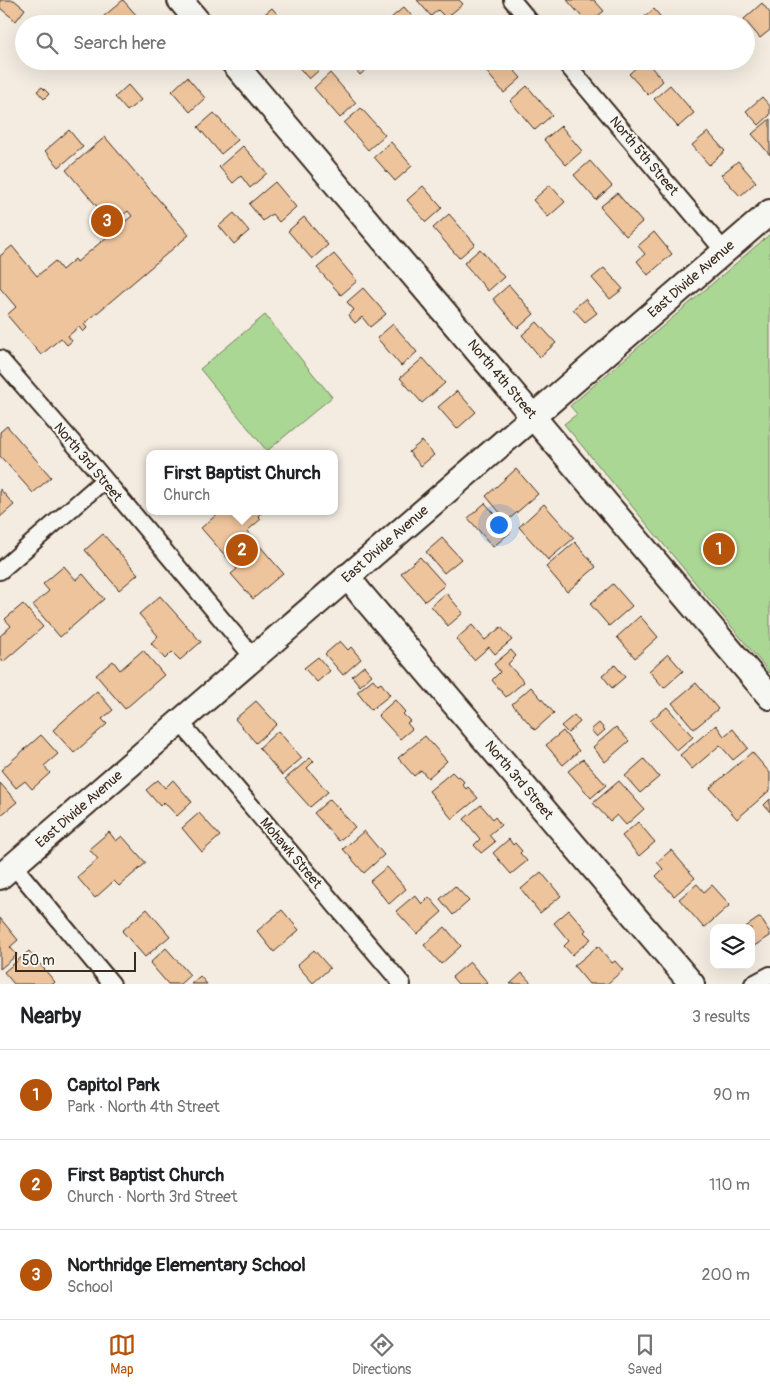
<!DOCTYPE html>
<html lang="en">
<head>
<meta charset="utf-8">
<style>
	body { margin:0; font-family:Pangolin,sans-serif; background:#f6f6f6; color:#202124 }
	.controls { position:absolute; right:15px; bottom:15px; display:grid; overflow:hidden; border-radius:10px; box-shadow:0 5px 20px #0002 }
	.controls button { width:45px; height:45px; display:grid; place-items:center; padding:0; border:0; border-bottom:1px solid #e0e0e0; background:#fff; color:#202124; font:25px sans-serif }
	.scale { position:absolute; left:15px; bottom:12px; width:121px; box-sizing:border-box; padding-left:5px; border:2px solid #3b2a1e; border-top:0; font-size:14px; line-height:18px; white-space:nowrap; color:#3b2a1e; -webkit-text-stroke:4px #f6f6f2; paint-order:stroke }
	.you { position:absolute; left:498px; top:524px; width:18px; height:18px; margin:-12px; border:4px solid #fff; border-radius:50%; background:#1a73e8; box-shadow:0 0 0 8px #1a73e833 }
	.badge { display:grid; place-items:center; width:32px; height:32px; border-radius:50%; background:#b45309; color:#fff; font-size:16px; font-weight:700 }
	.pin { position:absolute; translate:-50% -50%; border:2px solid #fff; box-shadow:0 1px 5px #0006 }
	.popup { position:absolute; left:146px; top:450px; width:192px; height:65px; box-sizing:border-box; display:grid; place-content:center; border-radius:10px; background:#fff; filter:drop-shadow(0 1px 4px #0005); font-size:16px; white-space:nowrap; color:#757577 }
	.popup b { font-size:19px; color:#202124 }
	.popup::after { content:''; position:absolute; left:50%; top:100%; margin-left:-10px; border:10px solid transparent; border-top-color:#fff }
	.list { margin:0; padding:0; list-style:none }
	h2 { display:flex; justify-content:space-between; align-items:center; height:65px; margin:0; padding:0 20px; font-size:21px }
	h2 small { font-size:16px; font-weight:400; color:#757577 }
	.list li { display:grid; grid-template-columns:32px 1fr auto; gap:15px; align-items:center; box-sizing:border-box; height:90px; padding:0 20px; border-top:1px solid #e0e0e0 }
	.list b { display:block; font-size:19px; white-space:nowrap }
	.list p { margin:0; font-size:16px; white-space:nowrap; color:#757577 }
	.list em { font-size:16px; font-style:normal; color:#757577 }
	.icon { flex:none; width:28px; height:28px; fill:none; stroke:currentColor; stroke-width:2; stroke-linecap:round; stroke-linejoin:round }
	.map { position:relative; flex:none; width:770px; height:984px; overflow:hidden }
	.search { position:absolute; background:#fff; box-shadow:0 5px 20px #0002; left:15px; right:15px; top:15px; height:55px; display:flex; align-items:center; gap:12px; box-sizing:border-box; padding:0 18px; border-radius:28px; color:#757577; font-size:19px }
	.sheet { height:335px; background:#fff }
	nav { display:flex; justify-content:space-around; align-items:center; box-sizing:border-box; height:70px; border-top:1px solid #e0e0e0; background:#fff; font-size:14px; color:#757577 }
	nav a { display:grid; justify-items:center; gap:2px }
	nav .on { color:#b45309 }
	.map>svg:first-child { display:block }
	.green { fill:#abd795; stroke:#73805a }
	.building { fill:#edc49c; stroke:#3b2a1e }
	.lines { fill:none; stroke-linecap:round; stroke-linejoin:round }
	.street-casing { stroke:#3b2a1e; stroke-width:20 }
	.secondary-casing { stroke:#3b2a1e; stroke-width:28 }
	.street { stroke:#f6f6f2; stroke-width:16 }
	.secondary { stroke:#f6f6f2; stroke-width:24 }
	.labels { text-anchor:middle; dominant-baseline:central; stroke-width:4; stroke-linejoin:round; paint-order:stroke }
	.street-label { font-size:14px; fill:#3b2a1e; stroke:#f6f6f2 }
</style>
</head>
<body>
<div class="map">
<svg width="770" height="984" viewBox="0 0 770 984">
	<rect width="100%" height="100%" fill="#f4ece1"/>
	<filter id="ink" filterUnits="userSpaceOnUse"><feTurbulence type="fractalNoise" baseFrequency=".02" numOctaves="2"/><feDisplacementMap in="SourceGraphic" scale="10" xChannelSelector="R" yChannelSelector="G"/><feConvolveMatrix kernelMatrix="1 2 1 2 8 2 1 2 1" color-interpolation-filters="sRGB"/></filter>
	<g filter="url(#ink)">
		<!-- green -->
		<g class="green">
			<polygon points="770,234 770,673 564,424 577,414 570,406"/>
			<polygon points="265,315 332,397 267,451 200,369"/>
		</g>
		<!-- building -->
		<g class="building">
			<polygon points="0,0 14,0 25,9 16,21 0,8"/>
			<polygon points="123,0 144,24 109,24 103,17"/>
			<polygon points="417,0 459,0 463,4 446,18 438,10 431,16"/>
			<polygon points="567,0 594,0 604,11 588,24"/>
			<polygon points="762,3 770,13 770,30 760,38 744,19"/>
			<polygon points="404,7 419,24 384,24"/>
			<polygon points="272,8 286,24 259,24 256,21"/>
			<polygon points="654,9 664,21 661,24 646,24 642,19"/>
			<polygon points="469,15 477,24 458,24"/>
			<polygon points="154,61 164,61 158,67"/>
			<polygon points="293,61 322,61 325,65 309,79"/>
			<polygon points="349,61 376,61 360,75"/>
			<polygon points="485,61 506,61 521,78 504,93 481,65"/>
			<polygon points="643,61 646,61 663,81 648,95 629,74"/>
			<polygon points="330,73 356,103 340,118 314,88"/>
			<polygon points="187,77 205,98 190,112 172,91"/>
			<polygon points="128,85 141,100 127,111 115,97"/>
			<polygon points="670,85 694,113 678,127 654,99"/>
			<polygon points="527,86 552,115 535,130 510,101"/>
			<polygon points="42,87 49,94 44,99 37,91"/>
			<polygon points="762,97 770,106 770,115 759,125 746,111"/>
			<polygon points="361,108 385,135 368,150 344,123"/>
			<polygon points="214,113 238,140 221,154 198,127"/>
			<polygon points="770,119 770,155 752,134"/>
			<polygon points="561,126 582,151 566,165 544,140"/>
			<polygon points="69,130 83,147 59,167 45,151"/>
			<polygon points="708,132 725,151 709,165 692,145"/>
			<polygon points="105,137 189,235 84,324 87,328 83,332 79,327 68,336 72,341 67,345 61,338 41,355 7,315 16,307 0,288 0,256 12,246 37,276 55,261 62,270 75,259 77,262 132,216 128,211 112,224 66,170"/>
			<polygon points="391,142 412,166 395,181 374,157"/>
			<polygon points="243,146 267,173 250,188 241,176 233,183 219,167"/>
			<polygon points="590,161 612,186 596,200 574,175"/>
			<polygon points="738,161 756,182 740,196 721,175"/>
			<polygon points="275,182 296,207 279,222 272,214 263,221 249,204"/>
			<polygon points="550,185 565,202 548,217 533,200"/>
			<polygon points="423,186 442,208 426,222 407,200"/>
			<polygon points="617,193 642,222 626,236 600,207"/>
			<polygon points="234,213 249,231 234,244 219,226"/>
			<polygon points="449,214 475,244 459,258 433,228"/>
			<polygon points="304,217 328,245 312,259 288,231"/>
			<polygon points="654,232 672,254 648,275 637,261 645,254 638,246"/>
			<polygon points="480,249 504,277 488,291 464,263"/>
			<polygon points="334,254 357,281 341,295 317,268"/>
			<polygon points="604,268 623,289 610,299 592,278"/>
			<polygon points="509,285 534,314 518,328 493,299"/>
			<polygon points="363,288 386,314 370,327 362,317 355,323 348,315 354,310 347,302"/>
			<polygon points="585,299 597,313 585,322 573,309"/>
			<polygon points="537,322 556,343 540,357 522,335"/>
			<polygon points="393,324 417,352 401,366 377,338"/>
			<polygon points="423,358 445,383 422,403 400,378"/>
			<polygon points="457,391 476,412 457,429 438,407"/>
			<polygon points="7,426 51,477 33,493 0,456 0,432"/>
			<polygon points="422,441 434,455 421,466 409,452"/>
			<polygon points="516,469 538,494 507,521 486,496"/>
			<polygon points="0,489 14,505 0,517"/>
			<polygon points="485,503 511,532 493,547 468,518"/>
			<polygon points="544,504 574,538 548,560 519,527"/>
			<polygon points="221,511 263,511 258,516 261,519 247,531 283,573 253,599 231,574 237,569 201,528"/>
			<polygon points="103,534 138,574 119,590 85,550"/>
			<polygon points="442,538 461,559 444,573 426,552"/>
			<polygon points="575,542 596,567 567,592 546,567"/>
			<polygon points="420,557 445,585 425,601 401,573"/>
			<polygon points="64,566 76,580 83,574 104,599 60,637 33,605 49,591 43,584"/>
			<polygon points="613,584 632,606 609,626 590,604"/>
			<polygon points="446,593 463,613 448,626 431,606"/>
			<polygon points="160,596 201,642 180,660 172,652 165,659 151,643 158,636 139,614"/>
			<polygon points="23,604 43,627 3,662 0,658 0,636 11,626 5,619"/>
			<polygon points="640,616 658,637 635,658 617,637"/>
			<polygon points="472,625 485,640 501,627 512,640 495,654 489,647 474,660 456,639"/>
			<polygon points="340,641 348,650 351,647 361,659 343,675 325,654"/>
			<polygon points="143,650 164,675 125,709 96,675 113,661 120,670"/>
			<polygon points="511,650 516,656 508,664 524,682 506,697 492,680 500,672 494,664"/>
			<polygon points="668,654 683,671 664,688 649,671"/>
			<polygon points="318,657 330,671 317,682 304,668"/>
			<polygon points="615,665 625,677 612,688 602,675"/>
			<polygon points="364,666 372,675 360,686 352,676"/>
			<polygon points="373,679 378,685 381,683 390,695 371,710 357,692"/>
			<polygon points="696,683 718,709 694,729 672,703"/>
			<polygon points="531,687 554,713 535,730 512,704"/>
			<polygon points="97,691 113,710 102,719 107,724 74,753 53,730"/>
			<polygon points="395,700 405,712 403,714 410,721 407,723 412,729 400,739 378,715"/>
			<polygon points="256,701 277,724 256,743 235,719"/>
			<polygon points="667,707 693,737 677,751 650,721"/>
			<polygon points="574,715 580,722 568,733 561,726"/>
			<polygon points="599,723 605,730 597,737 591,730"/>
			<polygon points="716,725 724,736 733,729 748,748 733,760 720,745 692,769 680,755"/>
			<polygon points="616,727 629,741 605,762 593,747"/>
			<polygon points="278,731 302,758 282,775 259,748"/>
			<polygon points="563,731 579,751 563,765 546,745"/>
			<polygon points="41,735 58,754 44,766 50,773 32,789 25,781 16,788 1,770"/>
			<polygon points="425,736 447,761 428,778 421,770 414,776 398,758"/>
			<polygon points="752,752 770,773 770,790 737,819 710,788"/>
			<polygon points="310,758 314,761 307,768 328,792 310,807 285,779"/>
			<polygon points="583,759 606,785 591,798 568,771"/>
			<polygon points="644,759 659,777 640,793 625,776"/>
			<polygon points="452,772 457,777 459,776 464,782 462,784 466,789 468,787 478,798 452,819 429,791"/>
			<polygon points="158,780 165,788 173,780 192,802 177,816 164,802 160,806 146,790"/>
			<polygon points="619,781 644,809 626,825 617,815 610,821 593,803"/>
			<polygon points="0,783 17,802 0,816"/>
			<polygon points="330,799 355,827 339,841 314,813"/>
			<polygon points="770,799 770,812 764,805"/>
			<polygon points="481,805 493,819 495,817 501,825 489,835 495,842 481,853 474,845 480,839 464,819"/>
			<polygon points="199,813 220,836 202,852 182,828"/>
			<polygon points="638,822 655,842 639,856 622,836"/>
			<polygon points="364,831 384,855 364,873 343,849"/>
			<polygon points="109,832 116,841 122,836 146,863 119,886 114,881 95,898 77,877 98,859 89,849"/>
			<polygon points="509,839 513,845 515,843 522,851 520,853 527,861 511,874 493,853"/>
			<polygon points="671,850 695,878 674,896 656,876 663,869 657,862"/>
			<polygon points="387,867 406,889 389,904 370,881"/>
			<polygon points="541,872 561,896 540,913 521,889"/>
			<polygon points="697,884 704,892 712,885 730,905 704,928 679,899"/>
			<polygon points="455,886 469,901 453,915 440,899"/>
			<polygon points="415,895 422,904 429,897 442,912 417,934 396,911"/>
			<polygon points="147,909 170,936 145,957 122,931"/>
			<polygon points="282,910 299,930 274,952 257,931"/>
			<polygon points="569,910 586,930 584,932 591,939 572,955 564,946 569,941 554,923"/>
			<polygon points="760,917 770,933 770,936 751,948 751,928 744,928"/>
			<polygon points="0,918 18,940 10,947 17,955 0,969"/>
			<polygon points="445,927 461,946 441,964 424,945"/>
			<polygon points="598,946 612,963 615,961 623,970 607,984 589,984 574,966"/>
			<polygon points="166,948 190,975 180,984 168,984 150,963"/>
			<polygon points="314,950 330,968 313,983 297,965"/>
			<polygon points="29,951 55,982 53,984 14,984 4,972"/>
			<polygon points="470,962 488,983 487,984 458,984 452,977"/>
			<polygon points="522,973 532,984 510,984"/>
			<polygon points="200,976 207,984 191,984"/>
		</g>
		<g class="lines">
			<!-- street casing -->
			<g class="street-casing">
				<g id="street">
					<polyline points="512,0 532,24"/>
					<polyline points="564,61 724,251"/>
					<polyline points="0,359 94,467 254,658"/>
					<polyline points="0,571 104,480"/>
					<polyline points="180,722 402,984"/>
					<polyline points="13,865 112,984"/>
					<polyline points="753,984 770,975"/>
				</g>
			</g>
			<!-- secondary casing -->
			<g class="secondary-casing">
				<g id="secondary">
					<polyline points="180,0 200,24"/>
					<polyline points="232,61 770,697"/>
					<polyline points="347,576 361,594 692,984"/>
					<polyline points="0,877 770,212"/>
				</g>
			</g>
			<!-- street -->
			<use href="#street" class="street"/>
			<!-- secondary -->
			<use href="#secondary" class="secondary"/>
		</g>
	</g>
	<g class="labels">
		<!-- street labels -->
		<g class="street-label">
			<text transform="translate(644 156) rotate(50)">North 5th Street</text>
			<text transform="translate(691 279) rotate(-41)">East Divide Avenue</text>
			<text transform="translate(502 379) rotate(50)">North 4th Street</text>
			<text transform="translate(88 462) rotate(50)">North 3rd Street</text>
			<text transform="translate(385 544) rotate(-41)">East Divide Avenue</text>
			<text transform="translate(519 780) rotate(50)">North 3rd Street</text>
			<text transform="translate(79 809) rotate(-41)">East Divide Avenue</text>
			<text transform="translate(291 853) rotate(50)">Mohawk Street</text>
		</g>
	</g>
</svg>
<div class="controls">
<button><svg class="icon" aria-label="layers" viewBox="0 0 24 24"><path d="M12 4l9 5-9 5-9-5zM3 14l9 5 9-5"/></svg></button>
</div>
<div class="scale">50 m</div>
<div class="you"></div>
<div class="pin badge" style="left:719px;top:549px">1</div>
<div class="pin badge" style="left:242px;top:550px">2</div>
<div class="popup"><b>First Baptist Church</b>Church</div>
<div class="pin badge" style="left:107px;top:221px">3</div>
<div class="search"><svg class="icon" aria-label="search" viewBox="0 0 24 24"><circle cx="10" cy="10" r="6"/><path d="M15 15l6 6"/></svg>Search here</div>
</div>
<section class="sheet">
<h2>Nearby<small>3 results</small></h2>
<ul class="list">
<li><span class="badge">1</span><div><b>Capitol Park</b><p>Park · North 4th Street</p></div><em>90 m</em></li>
<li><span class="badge">2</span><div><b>First Baptist Church</b><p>Church · North 3rd Street</p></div><em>110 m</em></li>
<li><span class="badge">3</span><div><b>Northridge Elementary School</b><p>School</p></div><em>200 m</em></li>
</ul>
</section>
<nav>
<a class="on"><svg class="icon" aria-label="map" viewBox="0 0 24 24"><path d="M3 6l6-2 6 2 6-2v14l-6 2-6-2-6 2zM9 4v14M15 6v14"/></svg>Map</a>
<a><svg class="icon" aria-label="directions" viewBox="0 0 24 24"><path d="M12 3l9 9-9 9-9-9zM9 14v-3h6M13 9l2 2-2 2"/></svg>Directions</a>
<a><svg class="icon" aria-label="saved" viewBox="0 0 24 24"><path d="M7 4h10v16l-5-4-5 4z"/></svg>Saved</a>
</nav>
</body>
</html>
